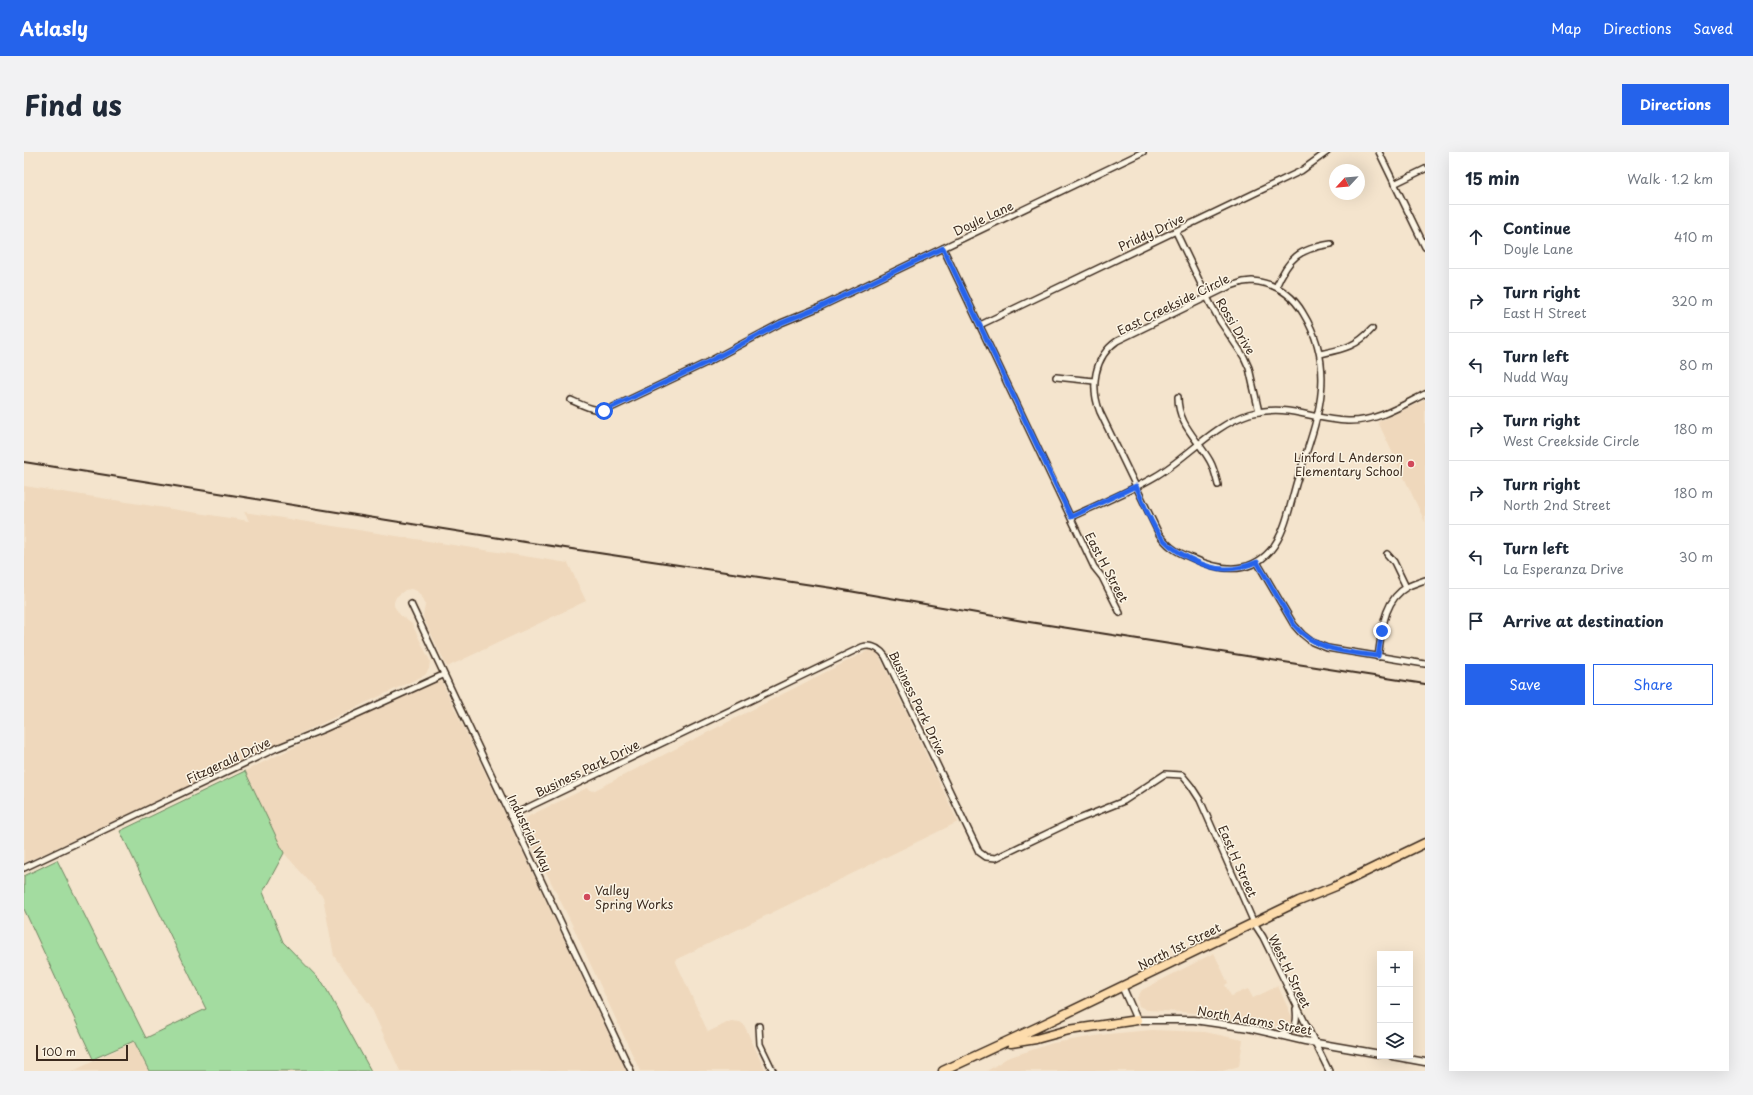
<!DOCTYPE html>
<html lang="en">
<head>
<meta charset="utf-8">
<style>
	body { margin:0; font-family:"Playpen Sans",sans-serif; background:#f2f2f3; color:#1f2937 }
	.controls { position:absolute; right:12px; bottom:12px; display:grid; overflow:hidden; border-radius:0px; box-shadow:0 4px 16px #0002 }
	.controls button { width:36px; height:36px; display:grid; place-items:center; padding:0; border:0; border-bottom:1px solid #e0e1e3; background:#fff; color:#1f2937; font:20px sans-serif }
	.compass { position:absolute; left:1305px; top:12px; width:36px; height:36px; border-radius:50%; background:#fff; box-shadow:0 4px 16px #0002; rotate:244deg }
	.scale { position:absolute; left:12px; bottom:10px; width:92px; box-sizing:border-box; padding-left:4px; border:2px solid #3b2a1e; border-top:0; font-size:11px; line-height:14px; white-space:nowrap; color:#3b2a1e; -webkit-text-stroke:3px #fcf5e5; paint-order:stroke }
	.stop { position:absolute; width:12px; height:12px; margin:-9px; border:3px solid #2563eb; border-radius:50%; background:#fff }
	.stop.end { background:#2563eb; border-color:#fff; box-shadow:0 1px 4px #0008 }
	.list { margin:0; padding:0; list-style:none }
	h2 { display:flex; justify-content:space-between; align-items:center; height:52px; margin:0; padding:0 16px; font-size:17px }
	h2 small { font-size:13px; font-weight:400; color:#747a83 }
	.list li { display:grid; grid-template-columns:26px 1fr auto; gap:12px; align-items:center; box-sizing:border-box; height:64px; padding:0 16px; border-top:1px solid #e0e1e3 }
	.list b { display:block; font-size:15px; white-space:nowrap }
	.list p { margin:0; font-size:13px; white-space:nowrap; color:#747a83 }
	.list em { font-size:13px; font-style:normal; color:#747a83 }
	.actions { display:flex; gap:8px; padding:12px 16px }
	.actions a { flex:1; padding:9px 0; border:1px solid #2563eb; border-radius:0px; text-align:center; font-size:14px; color:#2563eb }
	.actions .main { background:#2563eb; color:#fff }
	.icon { flex:none; width:22px; height:22px; fill:none; stroke:currentColor; stroke-width:2; stroke-linecap:round; stroke-linejoin:round }
	.map { position:relative; flex:none; width:1401px; height:919px; overflow:hidden; border-radius:0px }
	header { display:flex; align-items:center; gap:24px; box-sizing:border-box; height:56px; padding:0 20px; background:#2563eb; color:#fff }
	header strong { font-size:19px }
	nav { display:flex; gap:22px; margin-inline-start:auto; font-size:14px }
	.intro { display:flex; align-items:center; justify-content:space-between; box-sizing:border-box; height:96px; padding:0 24px }
	h1 { margin:0; font-size:28px }
	.button { padding:10px 18px; border-radius:0px; background:#2563eb; color:#fff; font-size:14px; font-weight:700 }
	main { display:flex; gap:24px; padding:0 24px }
	aside { flex:1; background:#fff; border-radius:0px; box-shadow:0 4px 16px #0002 }
	.map>svg:first-child { display:block }
	.built { fill:#efd8bc }
	.green { fill:#a3dca0; stroke:#6f835f }
	.lines { fill:none; stroke-linecap:round; stroke-linejoin:round }
	.minor-casing { stroke:#3b2a1e; stroke-width:8 }
	.tertiary-casing { stroke:#3b2a1e; stroke-width:9 }
	.primary-casing { stroke:#3b2a1e; stroke-width:11 }
	.minor { stroke:#fcf5e5; stroke-width:5 }
	.tertiary { stroke:#fcf5e5; stroke-width:6 }
	.primary { stroke:#fddcac; stroke-width:8 }
	.rail { stroke:#3b2a1e; stroke-width:2 }
	.route { stroke:#2563eb; stroke-width:5 }
	.poi-dot { fill:#d1495b; stroke:#fcf5e5; stroke-width:1.5 }
	.labels { text-anchor:middle; dominant-baseline:central; stroke-width:3; stroke-linejoin:round; paint-order:stroke }
	.street-label { font-size:12px; fill:#3b2a1e; stroke:#fcf5e5 }
	.poi-label { font-size:12px; fill:#3b2a1e; stroke:#fcf5e5; text-anchor:end }
</style>
</head>
<body>
<header>
<strong>Atlasly</strong>
<nav><a>Map</a><a>Directions</a><a>Saved</a></nav>
</header>
<div class="intro"><h1>Find us</h1><a class="button">Directions</a></div>
<main>
<div class="map">
<svg width="1401" height="919" viewBox="0 0 1401 919">
	<rect width="100%" height="100%" fill="#f4e4cd"/>
	<filter id="ink" filterUnits="userSpaceOnUse"><feTurbulence type="fractalNoise" baseFrequency=".025" numOctaves="2"/><feDisplacementMap in="SourceGraphic" scale="8" xChannelSelector="R" yChannelSelector="G"/><feConvolveMatrix kernelMatrix="1 2 1 2 8 2 1 2 1" color-interpolation-filters="sRGB"/></filter>
	<g filter="url(#ink)">
		<!-- built -->
		<g class="built">
			<polygon points="1401,248 1401,370 1354,270"/>
			<polygon points="0,334 225,369 220,360 544,411 562,449 423,515 400,467 399,464 401,453 400,448 393,439 387,437 381,438 372,445 370,450 370,454 376,463 388,472 406,509 405,517 401,523 0,711"/>
			<polygon points="845,498 853,499 934,670 651,808 684,880 707,869 716,870 720,873 742,919 616,919 545,766 502,680 500,669 505,664 563,636 569,639"/>
			<polygon points="417,528 504,711 602,919 376,919 346,853 310,804 299,745 260,701 221,619 319,572"/>
			<polygon points="1190,801 1204,831 1201,833 1207,844 1224,837 1229,846 1254,834 1268,865 1269,869 1267,873 1261,875 1172,861 1123,858 1115,854 1113,846 1118,838"/>
			<polygon points="1128,878 1181,880 1219,888 1215,914 1199,919 963,919 983,906 1029,891 1084,882"/>
			<polygon points="110,890 124,919 49,919"/>
		</g>
		<!-- green -->
		<polygon class="green" points="221,619 260,701 239,740 259,790 299,831 347,919 125,919 110,889 69,907 0,757 0,724 33,708 122,886 182,857 96,679"/>
		<g class="lines">
			<!-- minor casing -->
			<g class="minor-casing">
				<g id="minor">
					<polyline points="1355,0 1401,95"/>
					<polyline points="1370,32 1401,17"/>
					<polyline points="1152,80 1186,151 1196,169 1220,205 1225,216 1235,260"/>
					<polyline points="919,96 1070,415 1078,425 1096,461"/>
					<path d="M 1228,129 C 1251,131 1268,142 1279,161 C 1315,220 1292,270 1273,329 C 1266,352 1262,381 1246,399 C 1224,424 1194,418 1168,406 C 1160,403 1153,400 1147,395 C 1142,391 1138,386 1135,382 L 1076,260 C 1066,235 1070,205 1093,189 L 1204,135 L 1219,130 Z"/>
					<path d="M 1252,135 C 1265,105 1275,97 1307,92"/>
					<polyline points="956,173 1277,19 1303,0"/>
					<path d="M 1296,202 C 1319,197 1332,195 1348,177"/>
					<polyline points="1032,225 1070,229"/>
					<path d="M 1154,245 C 1154,273 1173,286 1186,309 C 1190,316 1192,325 1194,333"/>
					<path d="M 547,248 C 558,253 574,261 585,257 L 684,210 L 757,171 L 796,155 L 1119,0"/>
					<path d="M 1047,365 C 1075,352 1105,340 1132,324 C 1164,305 1188,274 1225,262 C 1265,251 1287,268 1324,269 C 1352,270 1377,254 1401,242"/>
					<polyline points="1363,402 1370,410 1382,435"/>
					<polyline points="1233,410 1270,473 1278,482 1288,490 1303,496 1401,512"/>
					<polyline points="387,452 607,919"/>
					<path d="M 1354,505 C 1358,480 1359,448 1383,435 C 1389,432 1395,430 1401,428"/>
					<path d="M 486,664 L 838,495 C 848,492 855,496 861,504 L 955,700 L 962,705 L 972,706 L 1045,671 L 1100,649 L 1141,622 L 1158,623 L 1167,634 L 1176,648 L 1230,771 L 1239,785 L 1305,919"/>
					<polyline points="0,716 253,596 300,577 419,523"/>
					<polyline points="735,874 736,892 749,919"/>
					<path d="M 1254,883 C 1270,876 1274,876 1272,857"/>
				</g>
			</g>
			<!-- tertiary casing -->
			<g class="tertiary-casing">
				<g id="tertiary">
					<polyline points="1098,834 1113,868 1170,868 1225,876 1281,889 1356,902"/>
					<polyline points="1368,904 1401,910"/>
				</g>
			</g>
			<!-- primary casing -->
			<g class="primary-casing">
				<g id="primary">
					<polyline points="987,891 1012,887 1045,878 1113,868"/>
					<polyline points="919,919 1014,875 1275,749 1312,734 1401,691"/>
				</g>
			</g>
			<!-- minor -->
			<use href="#minor" class="minor"/>
			<!-- tertiary -->
			<use href="#tertiary" class="tertiary"/>
			<!-- primary -->
			<use href="#primary" class="primary"/>
			<!-- rail -->
			<polyline class="rail" points="0,310 501,390 808,436 999,469 1401,532"/>
		</g>
	</g>
	<g class="lines" filter="url(#ink)">
		<!-- route -->
		<path class="route" d="M 580,259 L 684,210 L 757,171 L 796,155 L 919,96 L 1047,365 L 1112,334 C 1119,350 1125,367 1134,381 C 1146,399 1182,418 1203,417 C 1214,417 1223,414 1233,410 L 1270,473 C 1291,499 1323,500 1354,504 L 1358,479"/>
	</g>
	<!-- markers -->
	<g class="poi-dot">
		<circle cx="1387" cy="312" r="4"/>
		<circle cx="563" cy="745" r="4"/>
	</g>
	<g class="labels">
		<!-- street labels -->
		<g class="street-label">
			<text transform="translate(959 66) rotate(-25)">Doyle Lane</text>
			<text transform="translate(1127 80) rotate(-25)">Priddy Drive</text>
			<text transform="translate(1149 152) rotate(-26)">East Creekside Circle</text>
			<text transform="translate(1212 174) rotate(59)">Rossi Drive</text>
			<text transform="translate(1083 415) rotate(62)">East H Street</text>
			<text transform="translate(894 551) rotate(64)">Business Park Drive</text>
			<text transform="translate(204 608) rotate(-25)">Fitzgerald Drive</text>
			<text transform="translate(563 616) rotate(-26)">Business Park Drive</text>
			<text transform="translate(506 681) rotate(64)">Industrial Way</text>
			<text transform="translate(1214 709) rotate(66)">East H Street</text>
			<text transform="translate(1155 794) rotate(-26)">North 1st Street</text>
			<text transform="translate(1266 819) rotate(64)">West H Street</text>
			<text transform="translate(1231 868) rotate(10)">North Adams Street</text>
		</g>
		<!-- poi labels -->
		<g class="poi-label">
			<text x="1379" y="305">Linford L Anderson<tspan x="1379" dy="14">Elementary School</tspan></text>
			<text x="571" y="738" text-anchor="start">Valley<tspan x="571" dy="14">Spring Works</tspan></text>
		</g>
	</g>
</svg>
<div class="controls">
<button>+</button>
<button>−</button>
<button><svg class="icon" aria-label="layers" viewBox="0 0 24 24"><path d="M12 4l9 5-9 5-9-5zM3 14l9 5 9-5"/></svg></button>
</div>
<svg class="compass" viewBox="-18 -18 36 36"><path d="M0-13l5 13h-10z" fill="#e53935"/><path d="M0 13l5-13h-10z" fill="#747a83"/></svg>
<div class="scale">100 m</div>
<div class="stop" style="left:580px;top:259px"></div>
<div class="stop end" style="left:1358px;top:479px"></div>
</div>
<aside>
<h2>15 min<small>Walk · 1.2 km</small></h2>
<ul class="list">
<li><svg class="icon" aria-label="ahead" viewBox="0 0 24 24"><path d="M12 20V5M6 11l6-6 6 6"/></svg><div><b>Continue</b><p>Doyle Lane</p></div><em>410 m</em></li>
<li><svg class="icon" aria-label="right" viewBox="0 0 24 24"><path d="M7 20v-9h11M14 6l5 5-5 5"/></svg><div><b>Turn right</b><p>East H Street</p></div><em>320 m</em></li>
<li><svg class="icon" aria-label="left" viewBox="0 0 24 24"><path d="M17 20v-9H6M10 6l-5 5 5 5"/></svg><div><b>Turn left</b><p>Nudd Way</p></div><em>80 m</em></li>
<li><svg class="icon" aria-label="right" viewBox="0 0 24 24"><path d="M7 20v-9h11M14 6l5 5-5 5"/></svg><div><b>Turn right</b><p>West Creekside Circle</p></div><em>180 m</em></li>
<li><svg class="icon" aria-label="right" viewBox="0 0 24 24"><path d="M7 20v-9h11M14 6l5 5-5 5"/></svg><div><b>Turn right</b><p>North 2nd Street</p></div><em>180 m</em></li>
<li><svg class="icon" aria-label="left" viewBox="0 0 24 24"><path d="M17 20v-9H6M10 6l-5 5 5 5"/></svg><div><b>Turn left</b><p>La Esperanza Drive</p></div><em>30 m</em></li>
<li><svg class="icon" aria-label="arrive" viewBox="0 0 24 24"><path d="M6 21V4h12l-3 4 3 4H6"/></svg><div><b>Arrive at destination</b></div></li>
</ul>
<div class="actions"><a class="main">Save</a><a>Share</a></div>
</aside>
</main>
</body>
</html>
